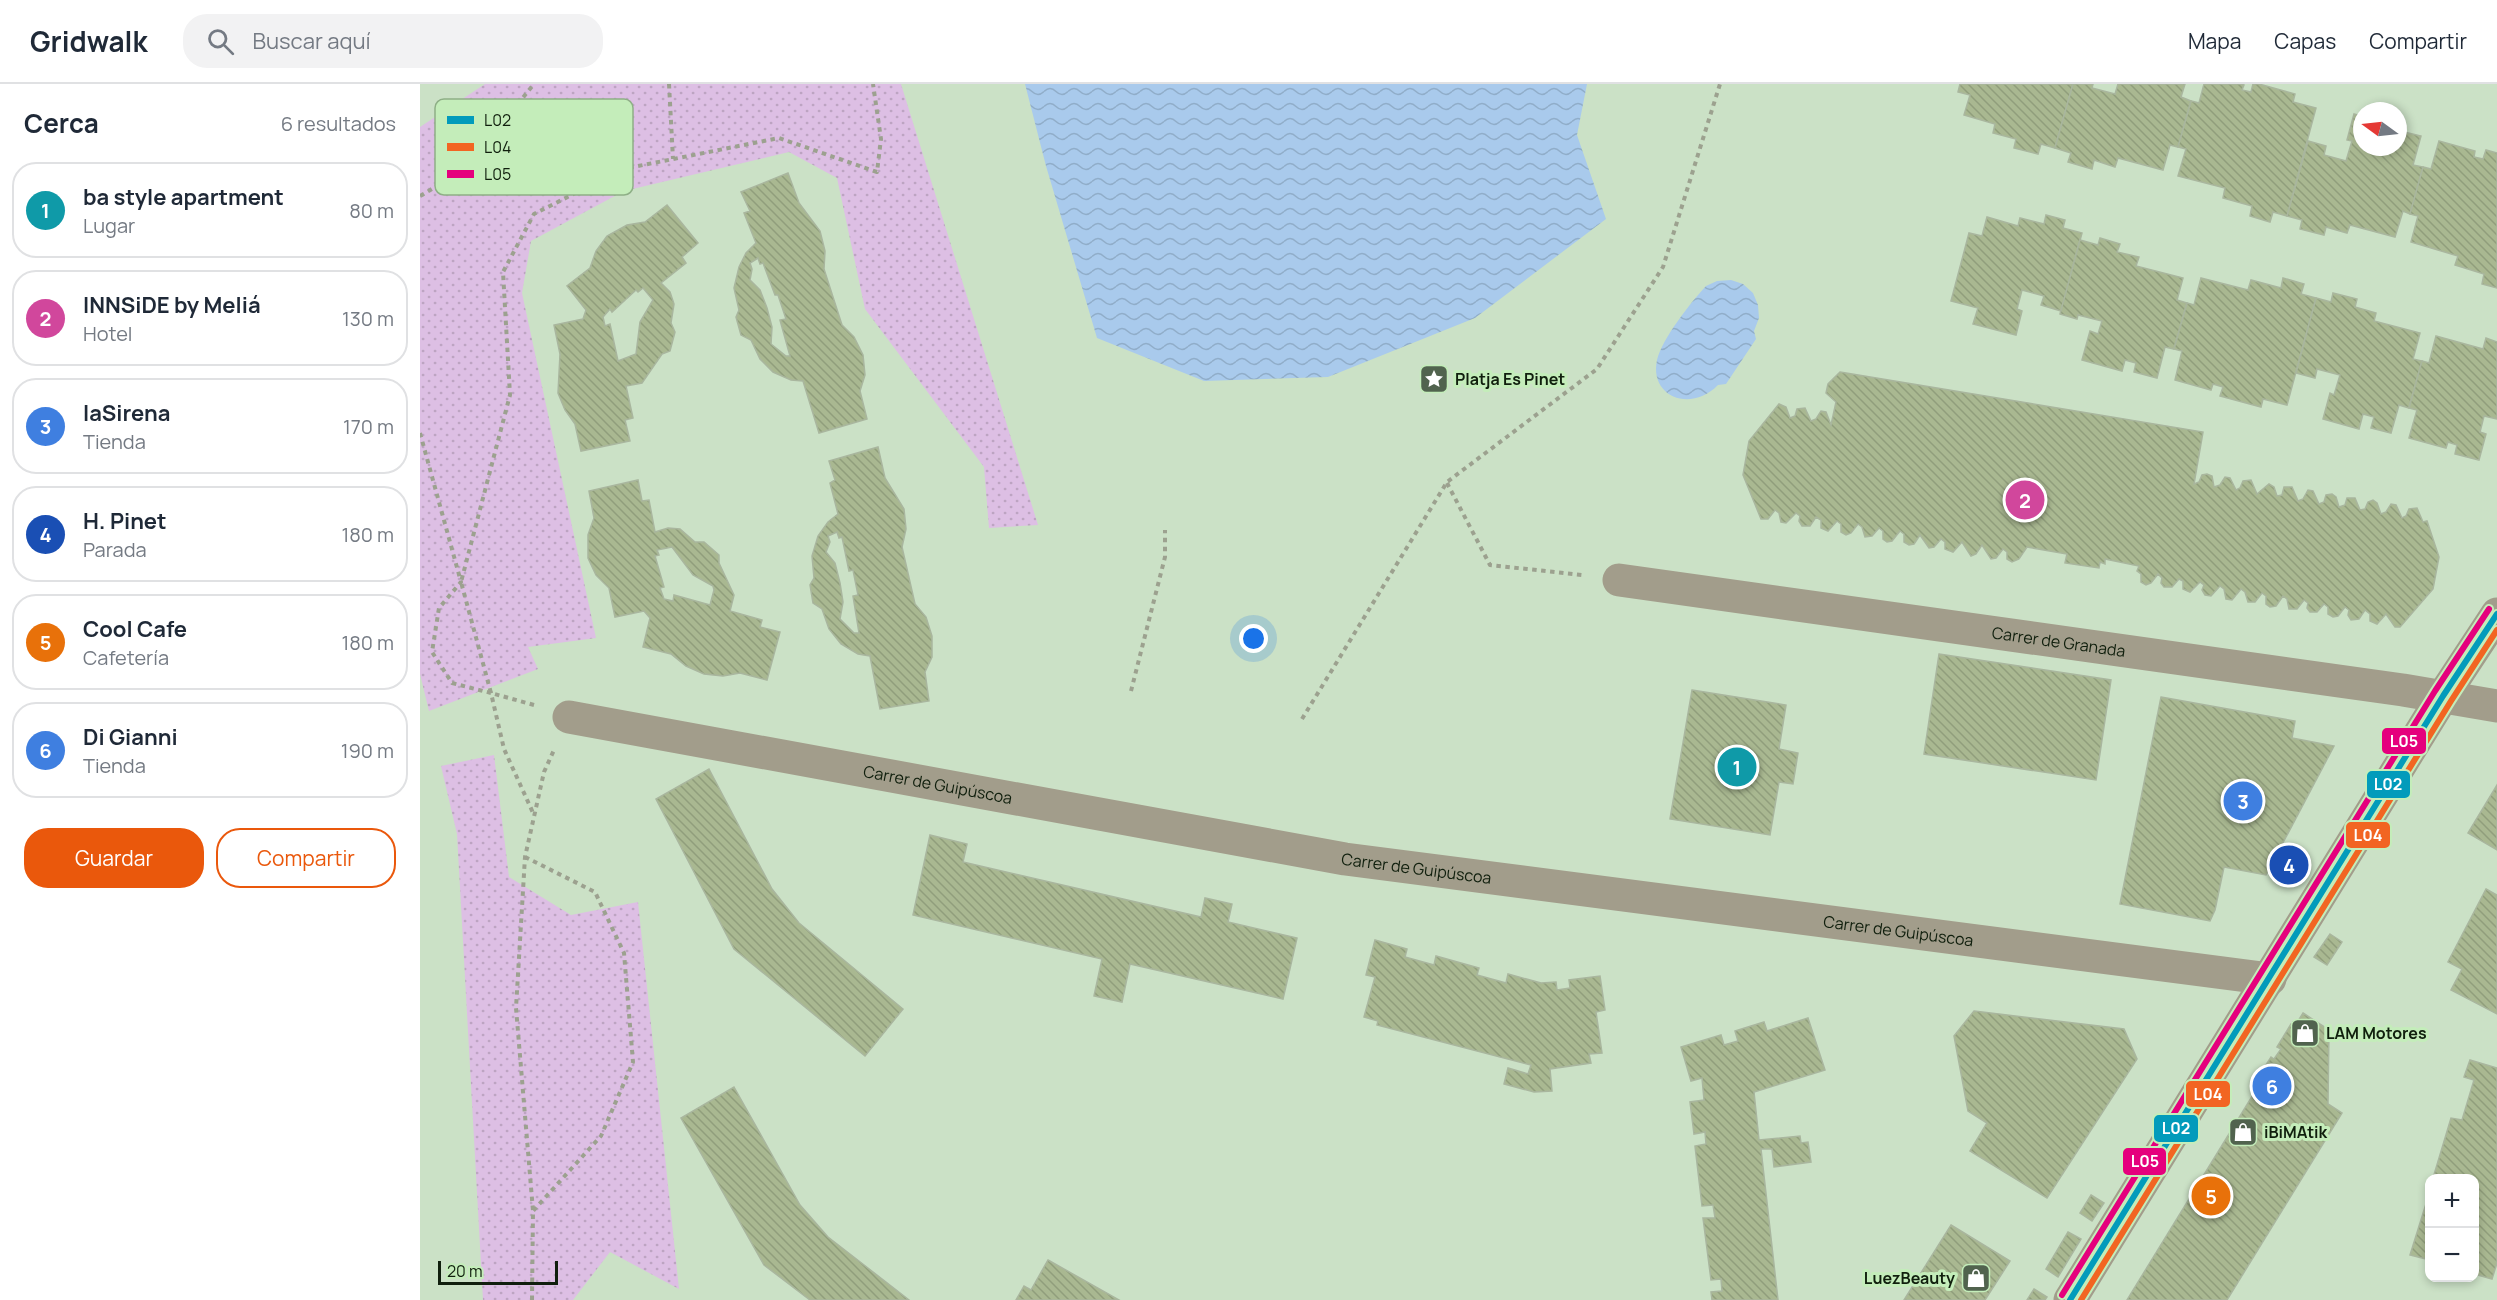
<!DOCTYPE html>
<html lang="es">
<head>
<meta charset="utf-8">
<style>
	body { margin:0; font-family:Manrope,sans-serif; background:#f2f2f3; color:#1f2937 }
	.controls { position:absolute; right:18px; bottom:18px; display:grid; overflow:hidden; border-radius:12px; box-shadow:0 3px 9px #0003 }
	.controls button { width:54px; height:54px; display:grid; place-items:center; padding:0; border:0; border-bottom:2px solid #e0e1e3; background:#fff; color:#1f2937; font:30px sans-serif }
	.compass { position:absolute; left:1933px; top:18px; width:54px; height:54px; border-radius:50%; background:#fff; box-shadow:0 3px 9px #0003; rotate:285deg }
	.scale { position:absolute; left:18px; bottom:15px; width:120px; box-sizing:border-box; padding-left:6px; border:3px solid #101f0d; border-top:0; font-size:16px; line-height:21px; white-space:nowrap; color:#101f0d; -webkit-text-stroke:4px #c4edba; paint-order:stroke }
	.you { position:absolute; left:834px; top:555px; width:21px; height:21px; margin:-15px; border:4px solid #fff; border-radius:50%; background:#1a73e8; box-shadow:0 0 0 9px #1a73e833 }
	.badge { display:grid; place-items:center; width:39px; height:39px; border-radius:50%; background:#ea580c; color:#fff; font-size:20px; font-weight:700 }
	.pin { position:absolute; translate:-50% -50%; border:3px solid #fff; box-shadow:0 2px 6px #0006 }
	.list { margin:0; padding:0; list-style:none }
	h2 { display:flex; justify-content:space-between; align-items:center; height:78px; margin:0; padding:0 24px; font-size:26px }
	h2 small { font-size:20px; font-weight:400; color:#747a83 }
	.list li { display:grid; grid-template-columns:39px 1fr auto; gap:18px; align-items:center; box-sizing:border-box; height:96px; margin:0 12px 12px; padding:0 12px; border:2px solid #e0e1e3; border-radius:24px }
	.list b { display:block; font-size:22px; white-space:nowrap }
	.list p { margin:0; font-size:20px; white-space:nowrap; color:#747a83 }
	.list em { font-size:20px; font-style:normal; color:#747a83 }
	.actions { display:flex; gap:12px; padding:18px 24px }
	.actions a { flex:1; padding:14px 0; border:2px solid #ea580c; border-radius:24px; text-align:center; font-size:21px; color:#ea580c }
	.actions .main { background:#ea580c; color:#fff }
	.icon { flex:none; width:33px; height:33px; fill:none; stroke:currentColor; stroke-width:2; stroke-linecap:round; stroke-linejoin:round }
	.map { position:relative; flex:none; width:2077px; height:1216px; overflow:hidden }
	header { display:flex; align-items:center; gap:36px; box-sizing:border-box; height:84px; padding:0 30px; background:#fff; border-bottom:2px solid #e0e1e3 }
	header strong { font-size:28px }
	nav { display:flex; gap:33px; margin-inline-start:auto; font-size:21px }
	.search { width:420px; height:54px; background:#f2f2f3; display:flex; align-items:center; gap:15px; box-sizing:border-box; padding:0 21px; border-radius:24px; color:#747a83; font-size:22px }
	main { display:flex }
	aside { flex:1; background:#fff }
	.map>svg:first-child { display:block }
	.grass { fill:url(#grass-dots) }
	.water { fill:url(#water-waves) }
	.building { fill:url(#building-back-hatch); stroke:#a9b69e; stroke-width:1.5; fill-rule:evenodd }
	.lines { fill:none; stroke-linecap:round; stroke-linejoin:round }
	.path { stroke:#9ca18f; stroke-width:4; stroke-dasharray:4.5 4.5; stroke-linecap:butt }
	.minor { stroke:#a29d8b; stroke-width:33 }
	.bus-1-casing { stroke:#c4edba; stroke-width:10 }
	.bus-2-casing { stroke:#c4edba; stroke-width:10 }
	.bus-3-casing { stroke:#c4edba; stroke-width:10 }
	.bus-1 { stroke:#029bbb; stroke-width:6 }
	.bus-2 { stroke:#f26522; stroke-width:6 }
	.bus-3 { stroke:#e5007d; stroke-width:6 }
	.labels { text-anchor:middle; dominant-baseline:central; stroke-width:6; stroke-linejoin:round; paint-order:stroke }
	.poi-label { font-size:16px; font-weight:bold; fill:#101f0d; stroke:#c4edba; text-anchor:start }
	.street-label { font-size:16px; fill:#101f0d; stroke:#c4edba }
	.key { fill:#c4edba; stroke:#8eaf86; stroke-width:1.5 }
	.key-label { font-size:16px; fill:#101f0d }
	.line-badge { stroke:#c4edba; stroke-width:2 }
	.badge-label { font-size:16px; text-anchor:middle; font-weight:bold; fill:#fff }
</style>
</head>
<body>
<header>
<strong>Gridwalk</strong>
<div class="search"><svg class="icon" aria-label="search" viewBox="0 0 24 24"><circle cx="10" cy="10" r="6"/><path d="M15 15l6 6"/></svg>Buscar aquí</div>
<nav><a>Mapa</a><a>Capas</a><a>Compartir</a></nav>
</header>
<main>
<aside>
<h2>Cerca<small>6 resultados</small></h2>
<ul class="list">
<li><span class="badge" style="background:#0f9aa8">1</span><div><b>ba style apartment</b><p>Lugar</p></div><em>80 m</em></li>
<li><span class="badge" style="background:#d1479c">2</span><div><b>INNSiDE by Meliá</b><p>Hotel</p></div><em>130 m</em></li>
<li><span class="badge" style="background:#3f7fe0">3</span><div><b>laSirena</b><p>Tienda</p></div><em>170 m</em></li>
<li><span class="badge" style="background:#1a4fb4">4</span><div><b>H. Pinet</b><p>Parada</p></div><em>180 m</em></li>
<li><span class="badge" style="background:#e8710a">5</span><div><b>Cool Cafe</b><p>Cafetería</p></div><em>180 m</em></li>
<li><span class="badge" style="background:#3f7fe0">6</span><div><b>Di Gianni</b><p>Tienda</p></div><em>190 m</em></li>
</ul>
<div class="actions"><a class="main">Guardar</a><a>Compartir</a></div>
</aside>
<div class="map">
<svg width="2077" height="1216" viewBox="0 0 2077 1216">
	<defs>
		<pattern id="grass-dots" width="8" height="8" patternUnits="userSpaceOnUse" patternTransform="scale(1.5)"><rect width="8" height="8" fill="#ddbfe4"/><path d="M2 2h.1M6 6h.1" fill="none" stroke="#bda4c2" stroke-width="1.8" stroke-linecap="round"/></pattern>
		<pattern id="water-waves" width="16" height="10" patternUnits="userSpaceOnUse" patternTransform="scale(1.5)"><rect width="16" height="10" fill="#a9caec"/><path d="M0 5q4-4 8 0t8 0" fill="none" stroke="#90adc9"/></pattern>
		<pattern id="building-back-hatch" width="6" height="6" patternUnits="userSpaceOnUse" patternTransform="scale(1.5)"><rect width="6" height="6" fill="#a9b891"/><path d="M-1 5l2 2M0 0l6 6M5-1l2 2" fill="none" stroke="#909e7c"/></pattern>
	</defs>
	<rect width="100%" height="100%" fill="#cbe1c6"/>
	<!-- grass -->
	<g class="grass">
		<polygon points="65,0 481,0 618,441 569,444 564,383 445,225 417,94 369,68 204,107 111,157 102,209 176,554 108,563 118,585 9,627 0,590 0,43"/>
		<polygon points="74,671 89,793 151,831 218,818 259,1205 190,1168 153,1216 63,1216 37,750 21,682"/>
	</g>
	<!-- water -->
	<g class="water">
		<polygon points="605,0 1167,0 1157,51 1186,135 1055,234 908,293 784,297 677,254 626,82"/>
		<path d="M 1311,196 L 1323,200 L 1333,209 L 1338,221 L 1339,234 L 1334,247 L 1336,255 L 1306,300 L 1298,301 C 1271,329 1229,313 1237,276 C 1242,255 1271,218 1286,202 L 1297,197 Z"/>
	</g>
	<!-- building -->
	<g class="building">
		<polygon points="1540,0 1653,0 1635,64 1621,60 1618,70 1594,64 1596,55 1573,49 1575,40 1544,31 1550,11 1538,8"/>
		<polygon points="1653,0 1673,0 1672,4 1695,10 1698,0 1765,0 1761,13 1771,17 1758,63 1750,61 1743,86 1698,74 1695,83 1674,76 1672,85 1648,78 1651,69 1635,64"/>
		<polygon points="1784,0 1821,0 1824,1 1822,6 1831,8 1833,0 1839,0 1875,10 1873,18 1896,24 1867,132 1853,128 1850,138 1830,132 1832,122 1803,114 1805,104 1758,92 1766,65 1758,63 1771,17 1779,19"/>
		<polygon points="1934,30 1942,32 1942,63 1978,63 1980,47 2001,52 1993,81 2003,83 1990,130 1983,127 1975,153 1930,141 1927,149 1906,143 1904,151 1880,145 1882,136 1867,132 1888,57 1906,62 1904,71 1926,77 1932,57 1927,56"/>
		<polygon points="2019,57 2055,67 2054,73 2063,75 2066,66 2077,69 2077,204 2062,200 2064,190 2035,181 2038,172 1991,158 1998,132 1990,130 2003,83 2011,85"/>
		<path d="M 368,89 L 379,119 L 400,147 L 405,167 L 404,185 L 422,241 L 434,253 L 443,271 L 445,291 L 440,307 L 447,335 L 399,349 L 383,297 L 371,296 L 353,288 L 340,275 L 331,256 L 321,251 L 316,233 L 319,226 L 314,204 L 319,183 L 326,169 L 336,159 L 324,129 L 330,127 L 321,108 ZM 338,174 L 340,180 L 343,179 L 355,211 L 358,211 L 366,235 L 360,236 L 370,272 L 366,272 L 351,260 L 352,243 L 347,224 L 340,206 L 330,196 L 332,185 L 330,179 Z"/>
		<path d="M 247,121 L 278,159 L 262,173 L 266,179 L 241,199 L 250,208 L 254,220 L 251,239 L 255,248 L 250,267 L 242,270 L 222,299 L 206,302 L 213,334 L 205,336 L 210,357 L 161,367 L 155,340 L 145,326 L 138,309 L 140,270 L 134,241 L 163,235 L 166,226 L 147,202 L 170,184 L 176,167 L 187,152 L 207,141 L 225,138 ZM 223,204 L 233,216 L 220,238 L 216,270 L 198,277 L 190,240 L 185,242 L 183,233 L 190,225 L 192,228 L 216,206 L 218,208 Z"/>
		<polygon points="1626,131 1645,136 1643,144 1662,149 1641,227 1621,221 1624,212 1602,206 1597,225 1602,227 1596,251 1553,240 1558,224 1531,217 1549,149 1562,152 1567,133 1598,142 1600,134 1624,140"/>
		<polygon points="1680,154 1700,160 1697,168 1719,173 1716,182 1763,194 1757,216 1767,219 1754,265 1745,263 1737,294 1714,288 1716,279 1705,276 1702,287 1662,276 1670,247 1678,250 1682,237 1658,231 1657,235 1640,230 1660,156 1678,161"/>
		<polygon points="1781,194 1828,206 1831,196 1861,204 1863,194 1884,200 1881,210 1896,214 1867,321 1843,315 1841,323 1800,312 1803,303 1793,300 1791,306 1755,296 1762,267 1754,265 1767,219 1774,221"/>
		<polygon points="1913,209 1937,215 1935,223 1956,229 1954,237 2000,249 1993,275 2002,277 1989,324 1979,321 1971,349 1951,344 1954,333 1943,330 1939,345 1903,335 1910,309 1914,311 1920,291 1897,285 1895,294 1876,289 1896,214 1911,218"/>
		<polygon points="2016,252 2063,265 2066,254 2077,258 2077,335 2064,332 2060,348 2066,350 2059,376 2035,370 2037,361 2028,358 2026,364 1989,354 1997,326 1989,324 2002,277 2009,279"/>
		<polygon points="1420,288 1783,348 1774,400 1779,398 1782,391 1787,390 1792,392 1794,403 1800,401 1805,393 1810,394 1816,406 1820,404 1823,397 1831,396 1837,410 1849,400 1854,403 1857,412 1862,411 1864,403 1872,403 1878,417 1883,415 1888,406 1893,407 1899,420 1904,418 1906,411 1912,410 1916,413 1919,423 1925,421 1927,414 1935,414 1940,426 1945,425 1948,418 1953,416 1957,419 1961,430 1966,428 1971,420 1976,421 1982,434 1986,432 1989,425 1997,424 2003,438 2007,437 2019,473 2013,505 1980,543 1975,543 1966,530 1957,540 1950,537 1950,530 1945,526 1939,535 1931,536 1928,531 1929,526 1925,523 1918,532 1913,533 1908,530 1908,523 1904,520 1897,528 1890,528 1887,524 1888,519 1884,516 1877,525 1869,525 1867,515 1863,512 1856,522 1850,523 1846,520 1846,512 1842,509 1835,518 1828,518 1825,508 1821,505 1812,516 1806,515 1804,505 1800,502 1791,512 1785,511 1782,506 1784,501 1780,498 1770,508 1763,505 1763,497 1759,495 1752,503 1744,503 1741,499 1742,494 1738,490 1731,499 1726,501 1721,498 1721,490 1717,487 1719,482 1685,475 1685,480 1680,478 1679,484 1645,479 1647,470 1607,463 1599,475 1592,478 1587,475 1587,468 1583,465 1576,474 1571,475 1562,461 1556,470 1551,472 1542,458 1533,468 1525,465 1525,458 1521,455 1514,463 1509,464 1500,451 1494,460 1489,461 1484,458 1484,450 1480,447 1472,457 1467,458 1463,455 1463,447 1459,444 1452,452 1445,453 1442,443 1438,440 1431,449 1426,451 1421,448 1421,440 1417,437 1408,447 1401,444 1401,436 1396,433 1390,442 1382,442 1379,437 1380,432 1376,429 1366,439 1361,438 1359,429 1355,426 1348,435 1341,435 1323,391 1329,357 1359,320 1366,323 1370,334 1375,332 1377,325 1385,324 1391,337 1396,335 1401,327 1406,328 1411,341 1416,318 1406,309 1408,300"/>
		<path d="M 458,363 L 465,394 L 484,425 L 486,445 L 482,463 L 495,520 L 506,533 L 512,552 L 512,573 L 505,588 L 509,617 L 460,625 L 450,572 L 438,570 L 421,560 L 409,545 L 402,525 L 393,519 L 390,501 L 394,494 L 392,472 L 398,452 L 408,438 L 418,430 L 410,399 L 415,396 L 409,377 ZM 417,448 L 419,454 L 422,453 L 429,487 L 433,486 L 438,511 L 433,512 L 439,549 L 434,549 L 420,535 L 423,518 L 420,499 L 415,479 L 406,468 L 410,458 L 408,452 Z"/>
		<path d="M 218,396 L 222,417 L 229,416 L 235,448 L 248,444 L 260,445 L 275,458 L 284,458 L 299,471 L 299,479 L 314,511 L 310,527 L 342,536 L 340,543 L 360,548 L 347,596 L 320,589 L 303,592 L 284,590 L 266,582 L 251,570 L 223,563 L 230,534 L 224,527 L 195,533 L 189,504 L 176,491 L 168,474 L 168,451 L 174,434 L 169,407 ZM 252,463 L 273,491 L 293,502 L 294,506 L 290,521 L 254,511 L 253,517 L 244,515 L 240,504 L 244,503 L 235,472 L 239,471 L 237,466 Z"/>
		<polygon points="1519,570 1691,596 1676,696 1504,670"/>
		<polygon points="1272,606 1366,621 1359,665 1378,669 1373,700 1359,698 1350,751 1250,735"/>
		<polygon points="1741,613 1875,637 1872,654 1914,662 1846,791 1804,783 1795,826 1790,837 1700,820"/>
		<polygon points="289,685 352,805 379,839 483,925 445,972 314,865 236,715"/>
		<polygon points="2077,701 2077,766 2048,749"/>
		<polygon points="510,751 547,760 543,778 781,833 785,814 812,820 808,838 877,854 863,915 710,880 702,918 674,912 682,875 493,831"/>
		<polygon points="2066,805 2077,811 2077,930 2031,906 2042,885 2028,878"/>
		<polygon points="1910,850 1922,858 1907,881 1894,873"/>
		<polygon points="955,856 987,865 985,873 1014,881 1016,872 1059,884 1057,891 1086,899 1088,890 1121,899 1136,898 1137,906 1150,904 1149,896 1180,892 1185,926 1176,928 1182,969 1169,970 1171,979 1130,985 1132,1007 1114,1008 1084,1000 1088,984 1108,990 1111,981 957,941 958,937 944,933 955,893 946,891"/>
		<polygon points="1554,927 1704,945 1717,975 1627,1114 1550,1067 1567,1039 1548,1027 1534,952"/>
		<polygon points="1883,929 1909,946 1908,1020 1922,1029 1807,1216 1707,1216 1844,993 1840,990 1851,973 1854,975 1861,965 1857,963 1871,940 1875,942"/>
		<polygon points="1388,934 1405,986 1334,1008 1339,1056 1380,1052 1381,1059 1388,1058 1391,1078 1354,1083 1352,1065 1341,1065 1358,1216 1292,1216 1291,1208 1302,1207 1301,1195 1291,1196 1283,1134 1295,1134 1293,1121 1282,1122 1275,1062 1286,1060 1285,1048 1274,1050 1270,1018 1284,1016 1282,994 1271,997 1261,963 1301,951 1304,961 1318,957 1315,947 1344,938 1347,947"/>
		<polygon points="2050,976 2077,984 2077,1179 2072,1195 2054,1190 2054,1094 2013,1094 2031,1034 2042,1036 2054,996 2044,993"/>
		<polygon points="314,1003 380,1121 408,1153 489,1216 390,1216 344,1181 261,1034"/>
		<polygon points="2010,1107 2010,1176 1990,1171"/>
		<polygon points="1671,1111 1684,1119 1672,1137 1660,1129"/>
		<polygon points="1531,1141 1590,1177 1565,1216 1484,1216"/>
		<polygon points="1648,1148 1661,1155 1638,1193 1626,1185"/>
		<polygon points="628,1176 699,1216 596,1216 604,1202 611,1206"/>
		<polygon points="1614,1205 1627,1213 1625,1216 1607,1216"/>
	</g>
	<g class="lines">
		<!-- path -->
		<g class="path">
			<polyline points="249,0 253,75"/>
			<path d="M 0,112 C 52,83 77,45 114,0"/>
			<polyline points="0,349 41,498 19,524 12,568 32,599 71,609 84,665 114,731"/>
			<polyline points="1027,399 1070,481 1162,491"/>
			<polyline points="711,607 745,473 745,446"/>
			<polyline points="114,621 71,609 41,498 90,311 83,188 114,130 203,85 359,54 457,88 461,55 453,0"/>
			<polyline points="882,635 1027,398 1177,285 1243,183 1300,0"/>
			<polyline points="105,773 175,808 204,869 213,978 181,1052 113,1127"/>
			<polyline points="112,1216 113,1127 96,924 105,773 124,688 134,666"/>
		</g>
		<!-- minor -->
		<g class="minor">
			<path id="s1" d="M 1199,496 L 1983,606 L 2077,622"/>
			<path id="s2" d="M 149,633 L 925,775 L 1850,895"/>
			<polyline points="1650,1216 2023,612 2077,530"/>
		</g>
		<!-- bus-1 casing -->
		<g class="bus-1-casing">
			<polyline id="bus-1" points="1650,1216 2023,612 2077,530"/>
		</g>
		<!-- bus-2 casing -->
		<g class="bus-2-casing">
			<polyline id="bus-2" points="1661,1216 2031,617 2077,546"/>
		</g>
		<!-- bus-3 casing -->
		<g class="bus-3-casing">
			<polyline id="bus-3" points="1642,1211 2015,607 2069,525"/>
		</g>
		<!-- bus-1 -->
		<use href="#bus-1" class="bus-1"/>
		<!-- bus-2 -->
		<use href="#bus-2" class="bus-2"/>
		<!-- bus-3 -->
		<use href="#bus-3" class="bus-3"/>
	</g>
	<!-- icons -->
	<defs>
		<g id="sight-square" transform="scale(1.5)"><rect x="-9" y="-9" width="18" height="18" rx="4" fill="#51634e" stroke="#c4edba"/><path d="M0-6L1.8-2.2L6-1.7L2.9 1.2L3.7 5.4L0 3.3L-3.7 5.4L-2.9 1.2L-6-1.7L-1.8-2.2Z" fill="#fff"/></g>
		<g id="shop-square" transform="scale(1.5)"><rect x="-9" y="-9" width="18" height="18" rx="4" fill="#51634e" stroke="#c4edba"/><path d="M-5-2.5h2.3a2.7 3.5 0 0 1 5.4 0H5L5.5 6h-11ZM-1.5-2.5h3a1.5 2.3 0 0 0-3 0Z" fill="#fff"/></g>
	</defs>
	<g fill-rule="evenodd">
		<use href="#sight-square" x="1014" y="295"/>
		<use href="#shop-square" x="1885" y="949"/>
		<use href="#shop-square" x="1823" y="1048"/>
		<use href="#shop-square" x="1556" y="1194"/>
	</g>
	<g class="labels">
		<!-- poi labels -->
		<g class="poi-label">
			<text x="1035" y="295">Platja Es Pinet</text>
			<text x="1906" y="949">LAM Motores</text>
			<text x="1844" y="1048">iBiMAtik</text>
			<text x="1535" y="1194" text-anchor="end">LuezBeauty</text>
		</g>
		<!-- street labels -->
		<g class="street-label">
			<text stroke="none"><textPath href="#s1" startOffset="444">Carrer de Granada</textPath></text>
			<text stroke="none"><textPath href="#s2" startOffset="375">Carrer de Guipúscoa</textPath></text>
			<text stroke="none"><textPath href="#s2" startOffset="861">Carrer de Guipúscoa</textPath></text>
			<text stroke="none"><textPath href="#s2" startOffset="1347">Carrer de Guipúscoa</textPath></text>
		</g>
	</g>
	<!-- legend -->
	<rect x="15" y="15" width="198" height="96" rx="9" class="key"/>
	<rect x="27" y="32" width="27" height="8" fill="#029bbb"/>
	<rect x="27" y="59" width="27" height="8" fill="#f26522"/>
	<rect x="27" y="86" width="27" height="8" fill="#e5007d"/>
	<g class="key-label">
		<text x="64" y="42">L02</text>
		<text x="64" y="69">L04</text>
		<text x="64" y="96">L05</text>
	</g>
	<g class="line-badge">
		<rect x="1961" y="643" width="46" height="28" rx="6" fill="#e5007d"/>
		<rect x="1946" y="686" width="45" height="29" rx="6" fill="#029bbb"/>
		<rect x="1925" y="737" width="46" height="28" rx="6" fill="#f26522"/>
		<rect x="1765" y="996" width="46" height="28" rx="6" fill="#f26522"/>
		<rect x="1733" y="1030" width="46" height="29" rx="6" fill="#029bbb"/>
		<rect x="1702" y="1063" width="45" height="29" rx="6" fill="#e5007d"/>
	</g>
	<g class="badge-label">
		<text x="1984" y="663">L05</text>
		<text x="1968" y="706">L02</text>
		<text x="1948" y="757">L04</text>
		<text x="1788" y="1016">L04</text>
		<text x="1756" y="1050">L02</text>
		<text x="1725" y="1083">L05</text>
	</g>
</svg>
<div class="controls">
<button>+</button>
<button>−</button>
</div>
<svg class="compass" viewBox="-18 -18 36 36"><path d="M0-13l5 13h-10z" fill="#e53935"/><path d="M0 13l5-13h-10z" fill="#747a83"/></svg>
<div class="scale">20 m</div>
<div class="you"></div>
<div class="pin badge" style="left:1317px;top:683px;background:#0f9aa8">1</div>
<div class="pin badge" style="left:1605px;top:416px;background:#d1479c">2</div>
<div class="pin badge" style="left:1823px;top:717px;background:#3f7fe0">3</div>
<div class="pin badge" style="left:1869px;top:781px;background:#1a4fb4">4</div>
<div class="pin badge" style="left:1791px;top:1112px;background:#e8710a">5</div>
<div class="pin badge" style="left:1852px;top:1002px;background:#3f7fe0">6</div>
</div>
</main>
</body>
</html>
